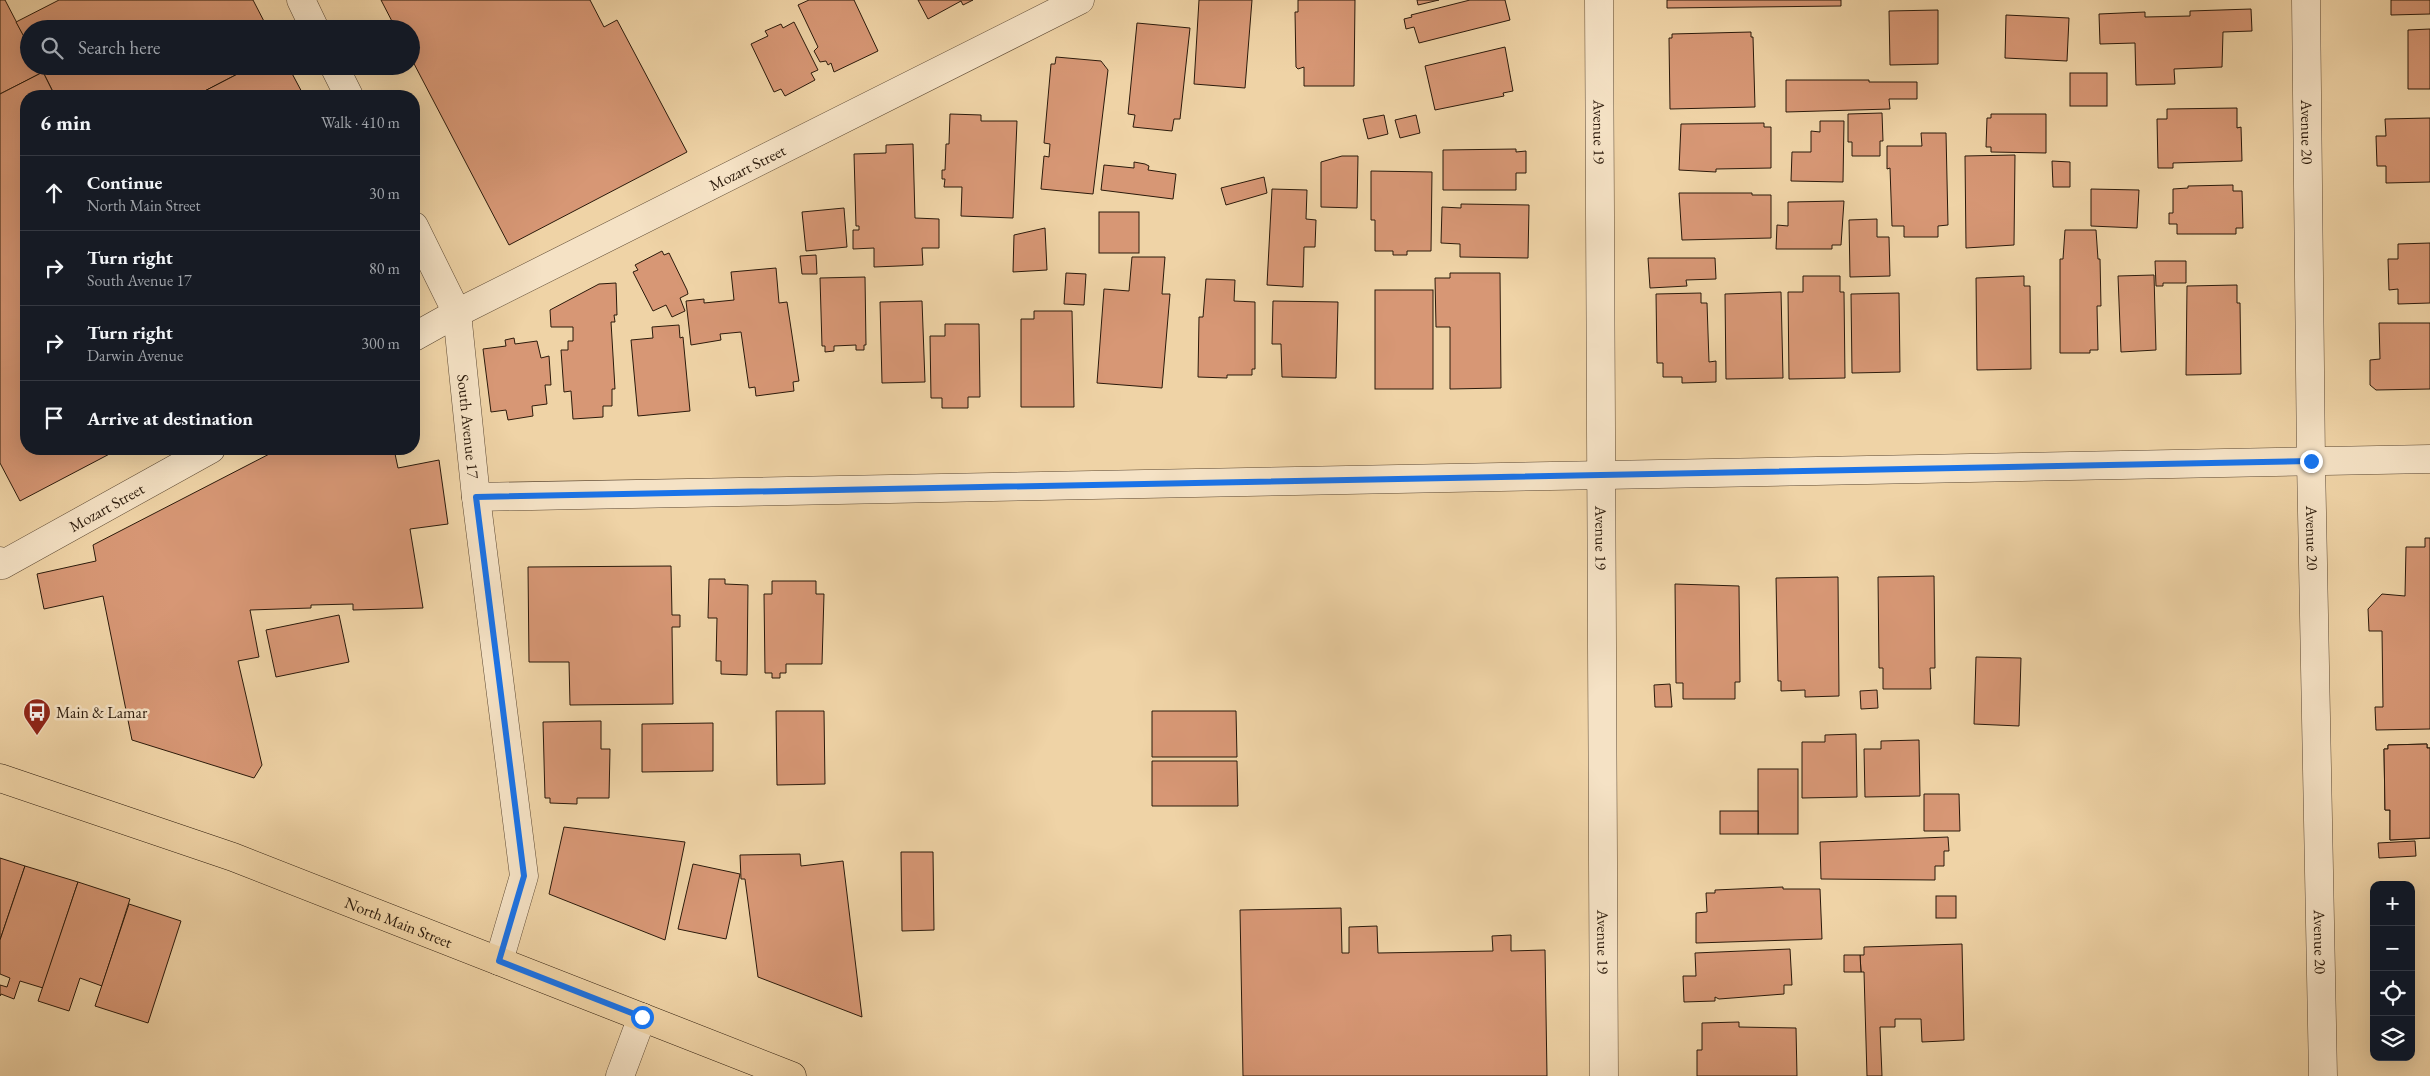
<!DOCTYPE html>
<html lang="en">
<head>
<meta charset="utf-8">
<style>
	body { margin:0; font-family:"EB Garamond",serif; background:#20242c; color:#f1f3f6 }
	.controls { position:absolute; right:15px; bottom:15px; display:grid; overflow:hidden; border-radius:10px; box-shadow:0 5px 20px #0002 }
	.controls button { width:45px; height:45px; display:grid; place-items:center; padding:0; border:0; border-bottom:1px solid #363941; background:#171b24; color:#f1f3f6; font:25px sans-serif }
	.stop { position:absolute; width:15px; height:15px; margin:-11px; border:4px solid #1a73e8; border-radius:50%; background:#fff }
	.stop.end { background:#1a73e8; border-color:#fff; box-shadow:0 1px 5px #0008 }
	.list { margin:0; padding:0; list-style:none }
	h2 { display:flex; justify-content:space-between; align-items:center; height:65px; margin:0; padding:0 20px; font-size:21px }
	h2 small { font-size:16px; font-weight:400; color:#9ea1a6 }
	.list li { display:grid; grid-template-columns:32px 1fr auto; gap:15px; align-items:center; box-sizing:border-box; height:75px; padding:0 20px; border-top:1px solid #363941 }
	.list b { display:block; font-size:19px; white-space:nowrap }
	.list p { margin:0; font-size:16px; white-space:nowrap; color:#9ea1a6 }
	.list em { font-size:16px; font-style:normal; color:#9ea1a6 }
	.icon { flex:none; width:28px; height:28px; fill:none; stroke:currentColor; stroke-width:2; stroke-linecap:round; stroke-linejoin:round }
	.map { position:relative; flex:none; width:2430px; height:1076px; overflow:hidden }
	.search { position:absolute; background:#171b24; box-shadow:0 5px 20px #0002; left:20px; top:20px; width:400px; height:55px; display:flex; align-items:center; gap:12px; box-sizing:border-box; padding:0 18px; border-radius:28px; color:#9ea1a6; font-size:19px }
	.panel { position:absolute; background:#171b24; box-shadow:0 5px 20px #0002; left:20px; top:90px; width:400px; height:365px; border-radius:20px }
	.map>svg:first-child { display:block }
	.building { fill:#d79775; stroke:#2b1a0b }
	.lines { fill:none; stroke-linecap:round; stroke-linejoin:round }
	.minor-casing { stroke:#5c4832; stroke-width:29 }
	.major-casing { stroke:#2b1a0b; stroke-width:29 }
	.minor { stroke:#f5e2c5; stroke-width:28 }
	.major { stroke:#efd3a6; stroke-width:28 }
	.route { stroke:#1a73e8; stroke-width:6 }
	.labels { text-anchor:middle; dominant-baseline:central; stroke-width:5; stroke-linejoin:round; paint-order:stroke }
	.street-label { font-size:16px; fill:#2b1a0b; stroke:#f5e2c5 }
	.poi-label { font-size:16px; fill:#2b1a0b; stroke:#f5e2c5; text-anchor:start }
</style>
</head>
<body>
<div class="map">
<svg width="2430" height="1076" viewBox="0 0 2430 1076">
	<rect width="100%" height="100%" fill="#efd3a6"/>
	<filter id="stains"><feTurbulence type="fractalNoise" baseFrequency=".004" numOctaves="4"/><feColorMatrix values="0 0 0 0 .2 0 0 0 0 .09 0 0 0 0 .02 0 0 0 .5 -.17"/></filter>
	<radialGradient id="worn" r=".72"><stop offset=".6" stop-color="#630" stop-opacity="0"/><stop offset="1" stop-color="#630" stop-opacity=".3"/></radialGradient>
	<!-- building -->
	<g class="building">
		<polygon points="0,0 5,0 29,46 29,66 40,66 43,72 0,94"/>
		<polygon points="59,0 253,0 268,29 29,29 29,46 16,22"/>
		<polygon points="381,0 590,0 604,27 617,20 687,152 509,245 411,58 411,29 396,29"/>
		<polygon points="809,0 854,0 878,51 834,72 831,63 828,65 826,61 820,62 814,51 818,47 798,5"/>
		<polygon points="918,0 973,0 963,5 961,1 928,19"/>
		<polygon points="1199,0 1252,0 1245,88 1194,84"/>
		<polygon points="1298,0 1355,0 1354,86 1304,86 1304,67 1298,69 1296,67 1295,12 1298,12"/>
		<polygon points="1417,0 1439,0 1418,5"/>
		<polygon points="1470,0 1505,0 1510,20 1419,43 1414,27 1406,29 1404,19 1412,17 1411,15"/>
		<polygon points="1667,0 1841,0 1841,6 1667,8"/>
		<polygon points="2391,0 2430,0 2430,14 2391,15"/>
		<polygon points="2251,9 2252,31 2223,32 2222,67 2174,69 2175,84 2136,85 2135,43 2100,44 2099,14 2145,12 2145,17 2190,16 2190,11"/>
		<polygon points="1938,10 1938,64 1890,65 1889,11"/>
		<polygon points="2006,15 2069,18 2067,61 2005,58"/>
		<polygon points="794,22 818,70 811,73 815,80 785,96 781,89 774,92 751,44 768,36 765,31 781,24 783,28"/>
		<polygon points="1137,23 1190,28 1180,119 1174,119 1172,131 1133,127 1135,115 1128,114"/>
		<polygon points="2430,29 2430,89 2408,89 2408,30"/>
		<polygon points="1751,32 1751,37 1753,37 1755,107 1670,109 1669,38 1672,38 1672,34"/>
		<polygon points="1505,47 1513,91 1503,93 1504,96 1435,110 1425,66"/>
		<polygon points="1056,57 1101,61 1108,70 1093,194 1041,189 1044,156 1049,157 1050,144 1044,143 1051,64 1055,64"/>
		<polygon points="40,66 253,66 195,96 55,96"/>
		<polygon points="253,66 288,66 304,96 195,96"/>
		<polygon points="43,72 55,96 26,96 26,449 119,449 20,501 0,463 0,94"/>
		<rect x="2070" y="73" width="37" height="33"/>
		<polygon points="1786,80 1869,80 1869,82 1917,82 1917,99 1889,99 1890,109 1786,112"/>
		<polygon points="2237,108 2237,128 2241,127 2242,161 2173,163 2173,168 2158,168 2157,119 2167,119 2167,109"/>
		<polygon points="1882,113 1883,141 1880,141 1880,156 1852,156 1852,142 1848,142 1848,114"/>
		<polygon points="950,114 981,115 981,121 1017,121 1013,218 961,216 962,187 944,187 945,179 942,179 942,170 945,170 946,144 949,144"/>
		<polygon points="1991,114 2046,114 2046,153 1991,152 1991,147 1986,147 1987,118 1991,118"/>
		<polygon points="1384,115 1388,134 1368,139 1363,119"/>
		<polygon points="1416,115 1420,133 1400,138 1395,120"/>
		<polygon points="2430,118 2430,182 2386,183 2386,166 2377,166 2376,136 2386,136 2385,119"/>
		<polygon points="1820,121 1844,121 1843,182 1791,181 1792,152 1811,152 1811,131 1820,132"/>
		<polygon points="1764,123 1764,127 1771,127 1771,168 1716,169 1716,172 1679,170 1681,124"/>
		<polygon points="1921,133 1946,133 1948,225 1938,226 1938,237 1904,237 1904,226 1892,226 1890,168 1887,169 1887,146 1922,146"/>
		<polygon points="913,144 915,218 939,219 939,248 922,248 923,265 874,267 874,248 853,249 853,230 859,230 859,226 856,226 854,154 886,153 886,145"/>
		<polygon points="1516,149 1516,152 1526,151 1526,173 1516,173 1516,190 1443,190 1443,150"/>
		<polygon points="2015,155 2014,245 1966,248 1965,156"/>
		<polygon points="1342,156 1358,156 1357,208 1321,207 1321,162"/>
		<polygon points="2052,161 2070,162 2070,187 2053,187"/>
		<polygon points="1134,162 1145,164 1149,166 1148,170 1176,174 1173,199 1101,190 1104,165 1134,168"/>
		<polygon points="1371,171 1432,172 1431,251 1407,251 1407,255 1393,255 1393,251 1375,251 1375,220 1371,220"/>
		<polygon points="1264,177 1267,193 1226,205 1221,188"/>
		<polygon points="2233,185 2233,191 2242,191 2243,228 2236,228 2236,234 2177,234 2177,224 2169,224 2169,213 2173,213 2173,189 2188,188 2188,186"/>
		<polygon points="1272,189 1307,190 1306,219 1316,220 1315,247 1304,247 1303,287 1267,285"/>
		<polygon points="2091,189 2139,190 2137,228 2091,226"/>
		<polygon points="1679,193 1752,193 1752,195 1771,195 1771,238 1682,240"/>
		<polygon points="1844,201 1841,245 1832,245 1832,249 1776,249 1777,225 1788,226 1788,202"/>
		<polygon points="1461,204 1529,205 1528,258 1460,257 1460,244 1441,243 1442,207 1461,208"/>
		<polygon points="844,208 847,247 806,251 802,212"/>
		<rect x="1099" y="212" width="40" height="41"/>
		<polygon points="1877,219 1877,237 1889,237 1890,276 1850,277 1849,220"/>
		<polygon points="1045,228 1047,270 1013,272 1014,235"/>
		<polygon points="2065,230 2096,230 2098,259 2100,259 2101,306 2097,306 2098,350 2090,350 2090,353 2060,353 2060,259 2063,259"/>
		<polygon points="2430,243 2430,303 2398,304 2398,289 2389,290 2388,259 2398,259 2398,244"/>
		<polygon points="662,251 664,255 669,253 687,290 688,294 680,298 685,311 672,317 666,305 653,311 633,272 638,270 635,265"/>
		<polygon points="816,255 817,274 802,274 800,256"/>
		<polygon points="1132,257 1165,257 1162,294 1170,294 1162,388 1097,383 1104,289 1129,291"/>
		<polygon points="1648,258 1715,258 1716,279 1686,280 1687,286 1650,288"/>
		<polygon points="2155,261 2186,261 2186,283 2163,283 2163,286 2156,286"/>
		<polygon points="776,268 779,303 787,302 799,381 793,382 794,391 756,396 755,387 749,388 741,332 720,334 721,340 691,345 686,301 704,299 704,303 734,300 731,272"/>
		<polygon points="1066,273 1086,274 1084,305 1064,304"/>
		<polygon points="1450,273 1500,273 1501,388 1450,389 1450,327 1436,327 1435,278 1450,278"/>
		<polygon points="2154,275 2156,350 2121,352 2118,276"/>
		<polygon points="1803,276 1840,276 1840,292 1844,292 1845,378 1789,379 1788,292 1803,292"/>
		<polygon points="2024,276 2024,286 2030,286 2031,369 1977,370 1976,278"/>
		<polygon points="865,277 866,345 864,345 864,350 856,350 856,345 834,346 834,351 825,352 825,346 822,346 820,278"/>
		<polygon points="1206,279 1235,280 1234,301 1255,302 1255,369 1252,369 1252,375 1227,375 1227,378 1198,377 1199,317 1203,317"/>
		<polygon points="616,283 617,315 614,315 615,322 611,322 615,389 612,389 612,406 603,406 603,417 573,419 571,391 564,392 561,350 568,350 568,341 573,341 573,327 551,327 550,310 599,284"/>
		<polygon points="2237,285 2237,303 2240,303 2241,374 2186,375 2187,286"/>
		<rect x="1375" y="290" width="58" height="99"/>
		<polygon points="1781,292 1783,378 1726,379 1725,294"/>
		<polygon points="1701,293 1701,303 1707,303 1709,362 1716,361 1716,382 1682,383 1682,377 1663,377 1663,363 1657,363 1656,294"/>
		<polygon points="1899,293 1900,372 1852,373 1851,294"/>
		<polygon points="922,301 925,382 882,383 880,302"/>
		<polygon points="1273,301 1338,302 1336,378 1282,377 1281,344 1272,344"/>
		<polygon points="1034,311 1072,311 1074,407 1021,407 1021,319 1034,319"/>
		<polygon points="2379,323 2430,323 2430,389 2376,390 2370,385 2370,360 2380,359"/>
		<polygon points="945,324 979,324 980,397 968,397 968,408 942,408 942,398 931,398 930,336 945,336"/>
		<polygon points="679,325 680,338 683,337 690,411 638,416 631,340 653,338 652,327"/>
		<polygon points="514,338 515,344 537,341 541,358 549,356 551,385 545,385 547,404 532,406 533,416 508,420 506,410 491,412 483,349 506,346 505,340"/>
		<polygon points="279,449 394,449 398,468 439,460 448,524 410,529 423,608 353,610 353,604 311,605 311,608 250,610 259,657 238,661 262,765 254,778 132,740 103,596 44,609 37,574 96,561 93,545"/>
		<polygon points="2425,538 2430,538 2430,729 2376,730 2375,707 2383,707 2382,631 2369,631 2368,609 2382,594 2405,596 2406,547 2425,547"/>
		<polygon points="671,566 672,615 680,615 680,627 672,627 673,704 570,705 569,662 529,662 528,567"/>
		<polygon points="1934,576 1935,668 1930,668 1931,689 1883,689 1883,668 1879,668 1878,577"/>
		<polygon points="1838,577 1839,696 1805,697 1805,690 1781,691 1781,681 1778,681 1776,578"/>
		<polygon points="709,579 725,579 725,584 748,585 747,675 721,674 721,661 716,661 717,618 708,618"/>
		<polygon points="772,581 816,581 816,594 824,594 822,664 786,664 786,673 780,673 780,678 772,678 772,673 765,673 764,594 772,594"/>
		<polygon points="1675,584 1739,586 1740,682 1735,682 1735,699 1683,699 1683,683 1676,683"/>
		<polygon points="339,615 349,662 276,677 266,630"/>
		<polygon points="1976,657 2021,658 2019,726 1974,724"/>
		<polygon points="1670,684 1672,707 1655,707 1654,685"/>
		<polygon points="1877,690 1878,708 1861,709 1860,691"/>
		<polygon points="776,711 824,711 825,784 777,785"/>
		<polygon points="1152,711 1236,711 1237,757 1152,757"/>
		<polygon points="601,721 601,749 610,749 609,798 577,798 577,804 550,803 550,798 545,798 543,722"/>
		<polygon points="713,723 713,771 642,772 642,724"/>
		<polygon points="1856,734 1857,797 1802,798 1802,742 1825,742 1825,735"/>
		<polygon points="1919,740 1920,796 1865,797 1864,749 1881,749 1881,741"/>
		<polygon points="2427,744 2427,748 2430,748 2430,838 2390,840 2390,810 2385,810 2384,749 2388,749 2388,745"/>
		<polygon points="2427,744 2427,748 2430,748 2430,838 2390,840 2390,810 2385,810 2384,749 2388,749 2388,745"/>
		<polygon points="1152,761 1237,761 1238,806 1152,806"/>
		<rect x="1758" y="769" width="40" height="65"/>
		<polygon points="1924,794 1959,794 1960,831 1924,831"/>
		<rect x="1720" y="811" width="38" height="23"/>
		<polygon points="564,827 685,842 665,940 549,894"/>
		<polygon points="1948,837 1949,851 1944,851 1944,866 1935,866 1935,880 1821,879 1820,842"/>
		<polygon points="2415,841 2416,856 2379,858 2378,843"/>
		<polygon points="901,852 933,852 934,930 902,931"/>
		<polygon points="800,854 801,866 843,861 862,1017 758,977 745,879 741,879 740,855"/>
		<polygon points="0,858 25,866 0,940"/>
		<polygon points="693,864 740,874 726,939 678,929"/>
		<polygon points="25,866 78,882 43,988 20,981 14,999 1,994 0,996 0,985 7,987 10,978 0,974 0,940"/>
		<polygon points="78,882 130,899 102,986 80,978 69,1011 38,1001"/>
		<polygon points="1783,887 1783,889 1820,889 1822,939 1696,943 1696,913 1707,912 1706,893 1715,893 1715,890"/>
		<rect x="1936" y="896" width="20" height="22"/>
		<polygon points="129,904 181,921 148,1023 95,1006"/>
		<polygon points="1341,908 1342,953 1349,953 1349,927 1377,926 1378,953 1493,951 1492,936 1511,935 1511,951 1545,950 1547,1076 1243,1076 1240,910"/>
		<polygon points="1962,944 1964,1040 1922,1042 1921,1019 1895,1019 1895,1027 1880,1027 1882,1076 1867,1076 1864,972 1861,972 1860,955 1864,955 1864,947"/>
		<polygon points="1790,949 1792,985 1784,985 1784,994 1719,999 1715,997 1715,1001 1684,1002 1683,976 1696,976 1695,953"/>
		<polygon points="1844,955 1860,955 1861,972 1844,972"/>
		<polygon points="1739,1022 1739,1027 1796,1028 1797,1076 1697,1076 1697,1050 1702,1050 1702,1023"/>
	</g>
	<g class="lines">
		<!-- minor casing -->
		<g class="minor-casing">
			<g id="minor">
				<polyline points="301,0 315,29"/>
				<path id="s1" d="M 1599,0 L 1604,1076"/>
				<path id="s2" d="M 2306,0 L 2311,461 L 2323,1076"/>
				<polyline points="334,66 349,96"/>
				<path id="s3" d="M 414,226 L 457,313 L 476,497 L 524,876 L 499,961"/>
				<path id="s4" d="M 414,337 L 457,313 L 1080,0"/>
				<polyline points="476,497 2430,459"/>
				<path id="s5" d="M 0,561 L 2,565 L 211,449"/>
				<polyline points="620,1076 642,1017"/>
			</g>
		</g>
		<!-- major casing -->
		<g class="major-casing">
			<g id="major">
				<path id="s6" d="M 0,778 L 233,857 L 792,1076"/>
			</g>
		</g>
		<!-- minor -->
		<use href="#minor" class="minor"/>
		<!-- major -->
		<use href="#major" class="major"/>
	</g>
	<g class="lines">
		<!-- route -->
		<polyline class="route" points="642,1017 499,961 524,876 476,497 2311,461"/>
	</g>
	<!-- icons -->
	<defs>
		<g id="bus-pin" transform="scale(1.4375)"><path d="M0 17L-7.5 6A9.5 9.5 0 1 1 7.5 6Z" fill="#8f2418" stroke="#f5e2c5"/><path d="M-5-6H5V4H4V6H2V4H-2V6H-4V4H-5ZM-3.5-4V0h7V-4ZM-3.5 1.2v1.5H-2V1.2ZM2 1.2v1.5H3.5V1.2Z" fill="#fff"/></g>
	</defs>
	<g fill-rule="evenodd">
		<use href="#bus-pin" x="37" y="712"/>
	</g>
	<g class="labels">
		<!-- street labels -->
		<g class="street-label">
			<text stroke="none"><textPath href="#s1" startOffset="132">Avenue 19</textPath></text>
			<text stroke="none"><textPath href="#s2" startOffset="132">Avenue 20</textPath></text>
			<text stroke="none"><textPath href="#s4" startOffset="374">Mozart Street</textPath></text>
			<text stroke="none"><textPath href="#s3" startOffset="211">South Avenue 17</textPath></text>
			<text stroke="none"><textPath href="#s5" startOffset="124">Mozart Street</textPath></text>
			<text stroke="none"><textPath href="#s1" startOffset="538">Avenue 19</textPath></text>
			<text stroke="none"><textPath href="#s2" startOffset="538">Avenue 20</textPath></text>
			<text stroke="none"><textPath href="#s6" startOffset="424">North Main Street</textPath></text>
			<text stroke="none"><textPath href="#s1" startOffset="942">Avenue 19</textPath></text>
			<text stroke="none"><textPath href="#s2" startOffset="942">Avenue 20</textPath></text>
		</g>
		<!-- poi labels -->
		<g class="poi-label">
			<text x="56" y="712">Main &amp; Lamar</text>
		</g>
	</g>
	<rect width="100%" height="100%" filter="url(#stains)"/>
	<rect width="100%" height="100%" fill="url(#worn)"/>
</svg>
<div class="controls">
<button>+</button>
<button>−</button>
<button><svg class="icon" aria-label="locate" viewBox="0 0 24 24"><circle cx="12" cy="12" r="6"/><path d="M12 2v4M12 18v4M2 12h4M18 12h4"/></svg></button>
<button><svg class="icon" aria-label="layers" viewBox="0 0 24 24"><path d="M12 4l9 5-9 5-9-5zM3 14l9 5 9-5"/></svg></button>
</div>
<div class="stop" style="left:642px;top:1017px"></div>
<div class="stop end" style="left:2311px;top:461px"></div>
<div class="search"><svg class="icon" aria-label="search" viewBox="0 0 24 24"><circle cx="10" cy="10" r="6"/><path d="M15 15l6 6"/></svg>Search here</div>
<section class="panel">
<h2>6 min<small>Walk · 410 m</small></h2>
<ul class="list">
<li><svg class="icon" aria-label="ahead" viewBox="0 0 24 24"><path d="M12 20V5M6 11l6-6 6 6"/></svg><div><b>Continue</b><p>North Main Street</p></div><em>30 m</em></li>
<li><svg class="icon" aria-label="right" viewBox="0 0 24 24"><path d="M7 20v-9h11M14 6l5 5-5 5"/></svg><div><b>Turn right</b><p>South Avenue 17</p></div><em>80 m</em></li>
<li><svg class="icon" aria-label="right" viewBox="0 0 24 24"><path d="M7 20v-9h11M14 6l5 5-5 5"/></svg><div><b>Turn right</b><p>Darwin Avenue</p></div><em>300 m</em></li>
<li><svg class="icon" aria-label="arrive" viewBox="0 0 24 24"><path d="M6 21V4h12l-3 4 3 4H6"/></svg><div><b>Arrive at destination</b></div></li>
</ul>
</section>
</div>
</body>
</html>
